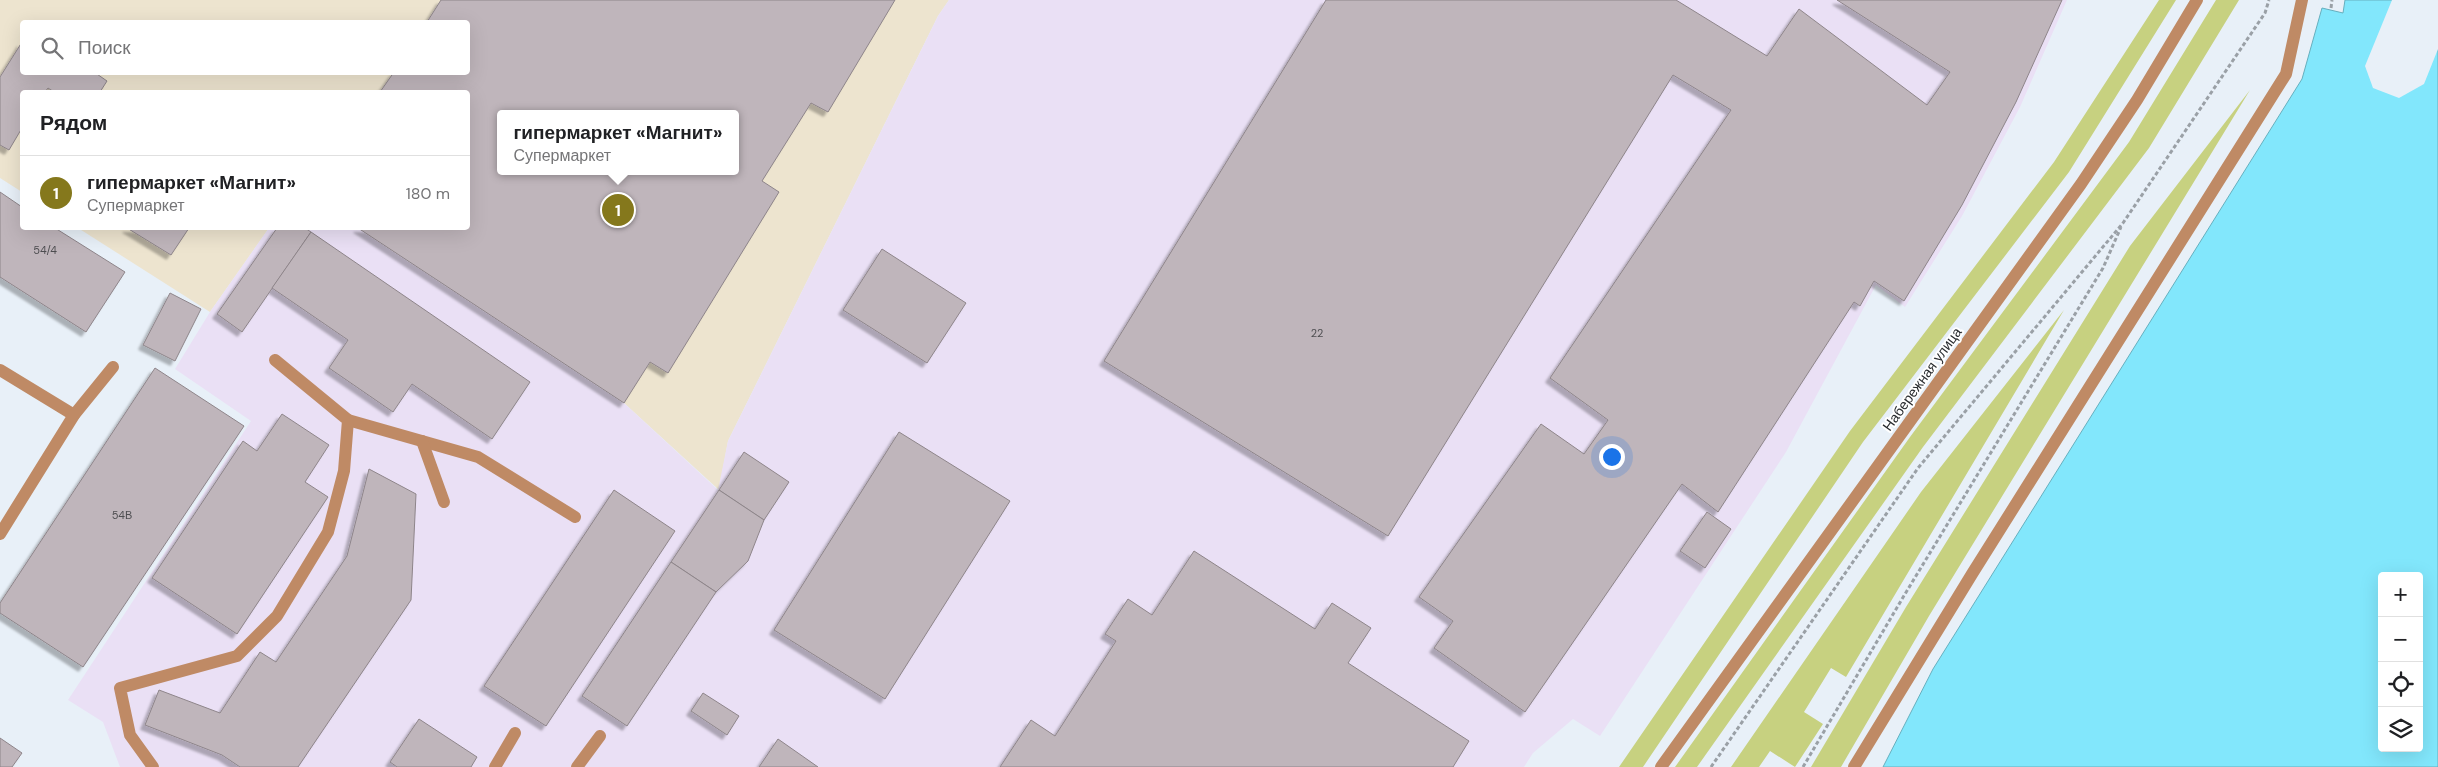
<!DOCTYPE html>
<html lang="ru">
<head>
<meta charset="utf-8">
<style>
	body { margin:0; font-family:"DM Sans",sans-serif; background:#f6f6f6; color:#202124 }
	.controls { position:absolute; right:15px; bottom:15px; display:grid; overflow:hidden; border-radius:5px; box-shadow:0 5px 20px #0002 }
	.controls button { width:45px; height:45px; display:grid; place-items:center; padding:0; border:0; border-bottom:1px solid #e0e0e0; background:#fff; color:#202124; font:25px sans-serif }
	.you { position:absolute; left:1611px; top:456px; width:18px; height:18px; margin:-12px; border:4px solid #fff; border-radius:50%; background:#1a73e8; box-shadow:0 0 0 8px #1a73e833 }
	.badge { display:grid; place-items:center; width:32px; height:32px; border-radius:50%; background:#85781c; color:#fff; font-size:16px; font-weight:700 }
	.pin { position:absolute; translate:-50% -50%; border:2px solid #fff; box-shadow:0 1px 5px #0006 }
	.popup { position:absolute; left:497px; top:110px; width:242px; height:65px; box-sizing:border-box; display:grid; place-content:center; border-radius:5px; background:#fff; filter:drop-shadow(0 1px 4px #0005); font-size:16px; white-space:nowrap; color:#757577 }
	.popup b { font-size:19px; color:#202124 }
	.popup::after { content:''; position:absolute; left:50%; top:100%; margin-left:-10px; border:10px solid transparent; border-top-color:#fff }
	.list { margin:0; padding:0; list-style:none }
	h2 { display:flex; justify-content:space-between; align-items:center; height:65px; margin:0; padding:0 20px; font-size:21px }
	h2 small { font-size:16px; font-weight:400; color:#757577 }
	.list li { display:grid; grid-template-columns:32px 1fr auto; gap:15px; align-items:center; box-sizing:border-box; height:75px; padding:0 20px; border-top:1px solid #e0e0e0 }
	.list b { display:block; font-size:19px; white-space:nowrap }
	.list p { margin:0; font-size:16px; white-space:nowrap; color:#757577 }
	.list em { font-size:16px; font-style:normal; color:#757577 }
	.icon { flex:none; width:28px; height:28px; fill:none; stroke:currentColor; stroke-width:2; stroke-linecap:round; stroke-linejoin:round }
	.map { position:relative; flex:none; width:2438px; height:767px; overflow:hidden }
	.search { position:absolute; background:#fff; box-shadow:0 5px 20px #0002; left:20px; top:20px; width:450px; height:55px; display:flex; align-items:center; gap:12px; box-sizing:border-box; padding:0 18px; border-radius:5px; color:#757577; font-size:19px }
	.panel { position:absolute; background:#fff; box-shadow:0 5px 20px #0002; left:20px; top:90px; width:450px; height:140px; border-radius:5px }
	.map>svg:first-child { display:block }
	.commercial { fill:#ede4cf; fill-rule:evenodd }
	.industrial { fill:#eae0f5 }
	.green { fill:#c7d180 }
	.water { fill:#82e7fc; stroke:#67afbe; fill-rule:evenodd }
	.pier { fill:#e8f0f8 }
	.building { fill:#bfb5bb; stroke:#8e858a; fill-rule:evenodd; filter:url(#shadow) }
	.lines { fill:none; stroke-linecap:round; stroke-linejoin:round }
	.path { stroke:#9aa0a6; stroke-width:3; stroke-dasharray:4 2.5; stroke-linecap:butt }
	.lane { stroke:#bf8a65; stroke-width:12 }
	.street { stroke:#bf8a65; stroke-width:12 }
	.labels { text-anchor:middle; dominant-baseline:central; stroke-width:4; stroke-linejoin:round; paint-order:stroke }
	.number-label { font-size:11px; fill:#4e4e51 }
	.street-label { font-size:14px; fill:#282b2e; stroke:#fff }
</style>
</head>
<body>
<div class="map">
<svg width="2438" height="767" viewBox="0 0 2438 767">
	<defs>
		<filter id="shadow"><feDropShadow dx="-4.5" dy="4.5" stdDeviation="1" flood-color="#0004"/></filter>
	</defs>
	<rect width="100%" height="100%" fill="#e8f0f8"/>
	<!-- commercial -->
	<g class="commercial">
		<path d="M 0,0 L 949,0 L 938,16 L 728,441 L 719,490 L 624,403 L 358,228 L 468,228 L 468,92 L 22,92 L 22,192 L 0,178 ZM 22,22 L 468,22 L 468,72 L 22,72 ZM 500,114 L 736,114 L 736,171 L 500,171 Z"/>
		<polygon points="78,228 269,228 210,312"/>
	</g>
	<!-- industrial -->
	<polygon class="industrial" points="949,0 2067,0 2020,107 1962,216 1905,307 1876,285 1786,452 1600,736 1573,719 1533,753 1524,767 120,767 103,722 68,700 251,421 175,369 210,312 269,228 358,228 624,403 718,490 728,441 938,16"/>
	<!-- green -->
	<g class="green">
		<polygon points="2159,0 2176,0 2069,172 1863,442 1643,767 1619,767 1850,431 2054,162"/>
		<polygon points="2216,0 2239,0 2149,148 1923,447 1697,767 1675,767 1910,437 2129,142"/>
		<polygon points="2250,90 1929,616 1841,767 1811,767 1906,607 2130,246"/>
		<polygon points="2064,310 1846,677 1831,668 1804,712 1823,724 1795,767 1770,751 1759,767 1731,767 1921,492"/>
	</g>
	<!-- water -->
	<path class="water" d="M 2345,0 L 2438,0 L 2438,767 L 1883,767 L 1933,669 L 2302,79 L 2322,8 L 2343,13 ZM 2382,576 L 2419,576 L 2419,748 L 2382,748 Z"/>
	<!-- pier -->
	<polygon class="pier" points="2392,0 2438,0 2438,49 2424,84 2399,98 2373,88 2365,66"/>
	<!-- building -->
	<g class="building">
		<path d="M 441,0 L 895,0 L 828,112 L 811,103 L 762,181 L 779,192 L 668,373 L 650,362 L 624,403 L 358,228 L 468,228 L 468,92 L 380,92 L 394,72 L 468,72 L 468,22 L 427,22 ZM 500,114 L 736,114 L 736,171 L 500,171 Z"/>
		<polygon points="1326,0 1676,0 1767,56 1799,9 1927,105 1950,72 1837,0 2062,0 2016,102 1962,205 1904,301 1874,281 1860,306 1854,302 1718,512 1682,484 1525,712 1434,648 1453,621 1419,597 1541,424 1584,454 1608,420 1550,378 1731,110 1673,75 1388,536 1104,361"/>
		<polygon points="22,42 22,72 94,72 107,81 100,92 54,92 48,88 45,92 22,92 22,128 9,150 0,145 0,77"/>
		<polygon points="0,192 22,207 22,228 55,228 125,272 86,332 0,277"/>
		<polygon points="127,228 189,228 171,255"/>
		<polygon points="277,228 305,228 311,232 242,332 217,314"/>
		<polygon points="311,232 530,382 492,439 412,384 393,412 329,368 348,340 272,288"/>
		<polygon points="882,249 966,303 927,363 843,310"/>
		<polygon points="170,293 201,309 175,361 143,345"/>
		<polygon points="155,368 244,426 83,667 0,613 0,603"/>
		<polygon points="282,414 329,445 305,482 328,497 237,634 152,578 243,441 257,451"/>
		<polygon points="899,432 1010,501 885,699 774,630"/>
		<polygon points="744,452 789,482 764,520 719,490"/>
		<polygon points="369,469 416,494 411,600 298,767 240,767 222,755 145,725 159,690 220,713 260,652 276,662 347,556"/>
		<polygon points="614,490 675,531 546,726 484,686"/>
		<polygon points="719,490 764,520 748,561 716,592 671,562"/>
		<polygon points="1707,512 1731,529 1705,568 1680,551"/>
		<polygon points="1194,551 1315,629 1332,603 1371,628 1348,663 1469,741 1453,767 1000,767 1031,720 1055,736 1116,641 1105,634 1128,599 1152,615"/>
		<polygon points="671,562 716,592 627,726 582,696"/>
		<polygon points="703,693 739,716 727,735 691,711"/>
		<polygon points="419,719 477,757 471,767 397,767 390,762"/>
		<polygon points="0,738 22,753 12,767 0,767"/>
		<polygon points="778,739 818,767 759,767"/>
	</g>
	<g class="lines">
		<!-- path -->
		<g class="path">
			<polyline points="2331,8 2332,0"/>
			<polyline points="1711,767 1918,468 2123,223 2265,13 2269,0"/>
			<polyline points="1803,767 1905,594 2103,268 2121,227"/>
		</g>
		<!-- lane -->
		<g class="lane">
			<polyline points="0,370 74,415"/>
			<polyline points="348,420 478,457 575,517"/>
			<polyline points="422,441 444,502"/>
			<polyline points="0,534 74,415 113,367"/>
			<polyline points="153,767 130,735 120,688 237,656 277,616 328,532 344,471 348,420 275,360"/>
			<polyline points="495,767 515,733"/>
			<polyline points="577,767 600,736"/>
		</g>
		<!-- street -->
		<g class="street">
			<polyline points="1661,767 2081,184 2137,100 2197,0"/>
			<polyline points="1854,767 1972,574 2286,74 2302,0"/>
		</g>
	</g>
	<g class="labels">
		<!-- number labels -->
		<g class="number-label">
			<text x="45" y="250">54/4</text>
			<text x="1317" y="333">22</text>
			<text x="122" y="515">54В</text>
		</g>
		<!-- street labels -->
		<g class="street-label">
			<text transform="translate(1922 379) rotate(-54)">Набережная улица</text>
		</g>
	</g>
</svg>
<div class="controls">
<button>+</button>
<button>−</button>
<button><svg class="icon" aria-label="locate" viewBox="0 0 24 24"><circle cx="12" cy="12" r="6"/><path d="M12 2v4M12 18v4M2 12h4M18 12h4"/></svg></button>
<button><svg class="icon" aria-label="layers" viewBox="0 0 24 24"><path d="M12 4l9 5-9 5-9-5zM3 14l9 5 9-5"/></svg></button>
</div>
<div class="you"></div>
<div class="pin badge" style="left:618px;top:210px">1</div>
<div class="popup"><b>гипермаркет «Магнит»</b>Супермаркет</div>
<div class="search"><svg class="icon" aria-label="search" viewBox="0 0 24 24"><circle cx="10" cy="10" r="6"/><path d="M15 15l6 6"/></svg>Поиск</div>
<section class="panel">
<h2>Рядом<small></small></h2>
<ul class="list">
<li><span class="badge">1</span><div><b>гипермаркет «Магнит»</b><p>Супермаркет</p></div><em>180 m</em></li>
</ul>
</section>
</div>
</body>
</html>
